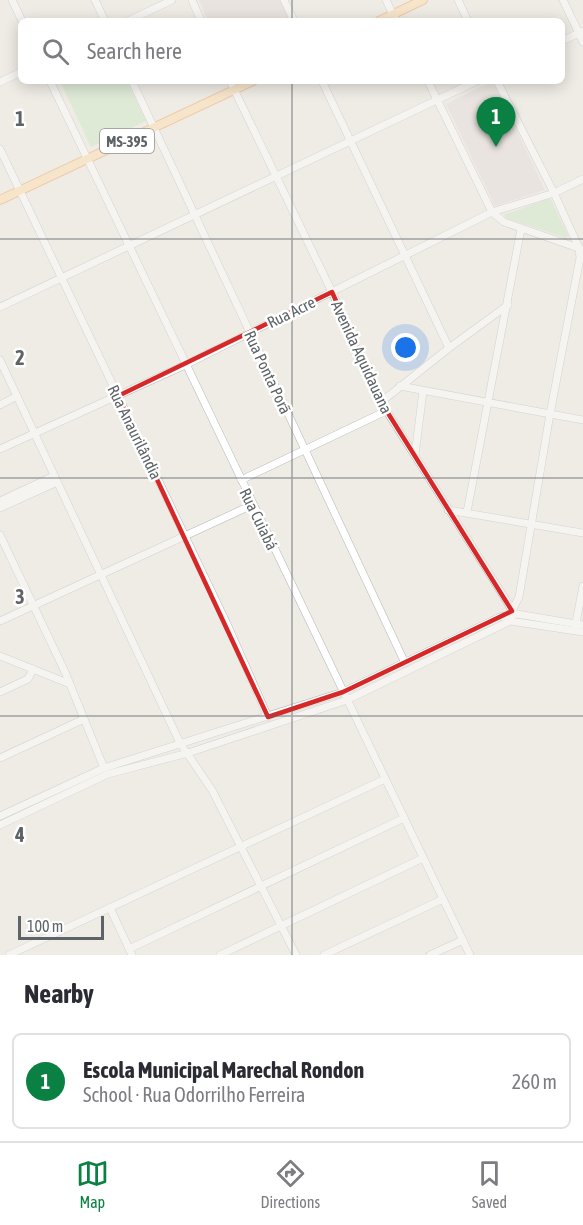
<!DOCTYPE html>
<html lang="en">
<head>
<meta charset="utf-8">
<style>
	body { margin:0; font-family:"Asap Condensed",sans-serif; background:#f2f2f3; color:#2b2b33 }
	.scale { position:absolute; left:18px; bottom:15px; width:86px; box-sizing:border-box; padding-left:6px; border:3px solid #5d6366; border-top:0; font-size:16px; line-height:21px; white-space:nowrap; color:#5d6366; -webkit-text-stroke:4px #fff; paint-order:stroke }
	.you { position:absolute; left:406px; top:348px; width:21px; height:21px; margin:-15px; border:4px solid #fff; border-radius:50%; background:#1a73e8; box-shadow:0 0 0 9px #1a73e833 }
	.badge { display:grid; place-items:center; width:39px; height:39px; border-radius:50%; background:#0b8043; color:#fff; font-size:20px; font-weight:700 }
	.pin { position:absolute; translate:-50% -50px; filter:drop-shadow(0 2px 3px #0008) }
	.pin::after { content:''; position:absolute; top:32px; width:21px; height:18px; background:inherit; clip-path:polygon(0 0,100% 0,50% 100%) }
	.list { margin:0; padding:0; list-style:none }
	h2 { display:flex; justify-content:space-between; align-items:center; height:78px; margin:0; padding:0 24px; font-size:26px }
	h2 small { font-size:20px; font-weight:400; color:#7c7c81 }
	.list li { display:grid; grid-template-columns:39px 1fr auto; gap:18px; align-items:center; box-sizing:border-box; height:96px; margin:0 12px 12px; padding:0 12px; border:2px solid #e1e1e2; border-radius:9px }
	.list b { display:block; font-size:22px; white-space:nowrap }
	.list p { margin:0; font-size:20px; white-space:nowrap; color:#7c7c81 }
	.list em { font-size:20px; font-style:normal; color:#7c7c81 }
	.icon { flex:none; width:33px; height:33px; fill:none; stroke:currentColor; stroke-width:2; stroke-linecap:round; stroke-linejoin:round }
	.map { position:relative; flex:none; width:583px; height:955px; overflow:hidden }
	.search { position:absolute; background:#fff; box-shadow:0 3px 15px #0003; left:18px; right:18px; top:18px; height:66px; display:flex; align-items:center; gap:15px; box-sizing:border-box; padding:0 21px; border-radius:9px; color:#7c7c81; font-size:22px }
	.sheet { height:186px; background:#fff }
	nav { display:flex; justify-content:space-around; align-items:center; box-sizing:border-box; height:84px; border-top:2px solid #e1e1e2; background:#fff; font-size:16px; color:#7c7c81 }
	nav a { display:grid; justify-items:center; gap:3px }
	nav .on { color:#0b8043 }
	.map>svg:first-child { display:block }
	.education { fill:#e2dcd7 }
	.green { fill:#cbe6c3 }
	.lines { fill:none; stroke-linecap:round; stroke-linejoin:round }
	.minor-casing { stroke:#b3b7ba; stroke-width:8 }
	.major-casing { stroke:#efa55e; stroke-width:10 }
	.minor { stroke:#fff; stroke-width:7 }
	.major { stroke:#feddac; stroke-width:8 }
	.marked { fill:none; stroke:#d62828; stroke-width:4.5; stroke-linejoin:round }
	.grid { fill:none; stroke:#5d6366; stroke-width:1.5; stroke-opacity:0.55 }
	.labels { text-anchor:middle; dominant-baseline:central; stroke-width:5; stroke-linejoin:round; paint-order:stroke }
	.shield { fill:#fff; stroke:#8e9294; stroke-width:1.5 }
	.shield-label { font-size:15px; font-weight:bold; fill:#5d6366 }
	.street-label { font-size:16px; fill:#5d6366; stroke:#fff }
	.grid-label { font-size:20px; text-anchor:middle; font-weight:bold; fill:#5d6366; stroke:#fff; stroke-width:5; stroke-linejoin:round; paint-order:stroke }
</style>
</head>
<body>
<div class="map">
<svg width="583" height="955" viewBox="0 0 583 955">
	<rect width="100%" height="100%" fill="#efebe5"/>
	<!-- education -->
	<g class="education">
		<polygon points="199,0 281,0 290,21 208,21"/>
		<polygon points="493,81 545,190 495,206 446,104"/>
	</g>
	<!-- green -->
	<g class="green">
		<polygon points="60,81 127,81 146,121 91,147"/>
		<polygon points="550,198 568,235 566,238 506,218 504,215"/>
	</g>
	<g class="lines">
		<!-- minor casing -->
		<g class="minor-casing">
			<g id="minor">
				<polyline points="12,0 22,21"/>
				<polyline points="95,0 105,21"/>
				<polyline points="192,0 201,21"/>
				<polyline points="284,0 294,21"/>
				<polyline points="386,0 396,21"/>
				<polyline points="458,0 468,21"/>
				<polyline points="563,0 583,42"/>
				<polyline points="128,21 172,0"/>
				<polyline points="562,41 583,31"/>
				<polyline points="50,81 470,955"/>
				<polyline points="132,81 405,663"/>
				<polyline points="230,81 332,292 381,402 506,600 512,611 510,619"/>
				<polyline points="322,81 449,348"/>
				<polyline points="428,81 492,212 504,222 581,249"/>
				<polyline points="497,81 554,193 579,248 580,258 550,414 519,597 512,611"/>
				<polyline points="0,82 21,72"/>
				<polyline points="0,149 227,624 268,717"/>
				<polyline points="0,307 477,81"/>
				<polyline points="0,360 180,743 212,790 296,955"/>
				<polyline points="400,386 583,420"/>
				<polyline points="381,402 449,348 508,305"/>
				<polyline points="0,405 17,396"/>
				<polyline points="0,449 185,365 492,212 554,193 583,179"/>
				<polyline points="415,455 423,391"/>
				<polyline points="241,480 386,411"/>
				<polyline points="0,501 54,476"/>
				<polyline points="0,508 57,482"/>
				<polyline points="448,510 583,533"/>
				<polyline points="467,512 521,229"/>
				<polyline points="0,535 65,672 104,768"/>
				<polyline points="0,621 252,505"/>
				<polyline points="575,628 583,586"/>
				<polyline points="0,656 70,684"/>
				<polyline points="0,692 28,679 33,669"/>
				<polyline points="0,758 84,719"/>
				<polyline points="0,816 104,768 343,692 500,617 517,614 583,625"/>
				<polyline points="0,825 108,774 188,753 347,700 510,621 583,632"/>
				<polyline points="110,908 132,955"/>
				<polyline points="129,949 404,818"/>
				<polyline points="9,955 385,779"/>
				<polyline points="220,955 423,858"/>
				<polyline points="324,955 443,899"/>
				<polyline points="430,955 463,940"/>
			</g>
		</g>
		<!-- major casing -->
		<g class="major-casing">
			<g id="major">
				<polyline points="379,21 423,0"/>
				<polyline points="0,200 253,81"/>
			</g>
		</g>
		<!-- minor -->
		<use href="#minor" class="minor"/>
		<!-- major -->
		<use href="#major" class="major"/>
	</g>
	<!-- marked area -->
	<path d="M0 0H583V955H0ZM 332,292 L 381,402 L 512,611 L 343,692 L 268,717 L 118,396 Z" fill="#efebe5" fill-opacity=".55" fill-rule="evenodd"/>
	<path class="marked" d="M 332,292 L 381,402 L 512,611 L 343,692 L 268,717 L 118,396 Z"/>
	<!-- grid -->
	<path class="grid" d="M 292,0 L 292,21M 292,81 L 292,955M 0,239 L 583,239M 0,478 L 583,478M 0,716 L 583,716"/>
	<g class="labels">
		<!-- shield labels -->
		<rect class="shield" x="100" y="129" width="54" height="24" rx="4.5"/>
		<g class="shield-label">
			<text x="127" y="141">MS-395</text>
		</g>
		<!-- street labels -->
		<g class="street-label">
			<text transform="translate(291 312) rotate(-26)">Rua Acre</text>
			<text transform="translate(362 357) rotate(65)">Avenida Aquidauana</text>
			<text transform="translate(268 372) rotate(65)">Rua Ponta Porã</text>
			<text transform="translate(135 432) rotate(64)">Rua Anaurilândia</text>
			<text transform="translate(259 519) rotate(64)">Rua Cuiabá</text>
		</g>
	</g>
	<g class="grid-label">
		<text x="20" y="126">1</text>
		<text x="20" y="365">2</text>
		<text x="20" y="604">3</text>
		<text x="20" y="842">4</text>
	</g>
</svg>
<div class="scale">100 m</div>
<div class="you"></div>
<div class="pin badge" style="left:496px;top:147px">1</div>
<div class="search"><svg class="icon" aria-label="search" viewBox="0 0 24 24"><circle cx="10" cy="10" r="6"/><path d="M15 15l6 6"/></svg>Search here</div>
</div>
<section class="sheet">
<h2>Nearby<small></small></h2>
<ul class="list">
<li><span class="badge">1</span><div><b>Escola Municipal Marechal Rondon</b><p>School · Rua Odorrilho Ferreira</p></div><em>260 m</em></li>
</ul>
</section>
<nav>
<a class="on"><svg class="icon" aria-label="map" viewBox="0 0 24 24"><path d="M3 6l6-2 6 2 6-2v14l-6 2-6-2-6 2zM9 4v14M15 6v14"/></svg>Map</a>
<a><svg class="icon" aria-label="directions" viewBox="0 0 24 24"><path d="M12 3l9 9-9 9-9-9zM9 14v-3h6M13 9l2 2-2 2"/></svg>Directions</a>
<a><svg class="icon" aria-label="saved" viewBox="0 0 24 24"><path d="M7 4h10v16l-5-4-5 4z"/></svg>Saved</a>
</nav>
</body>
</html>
